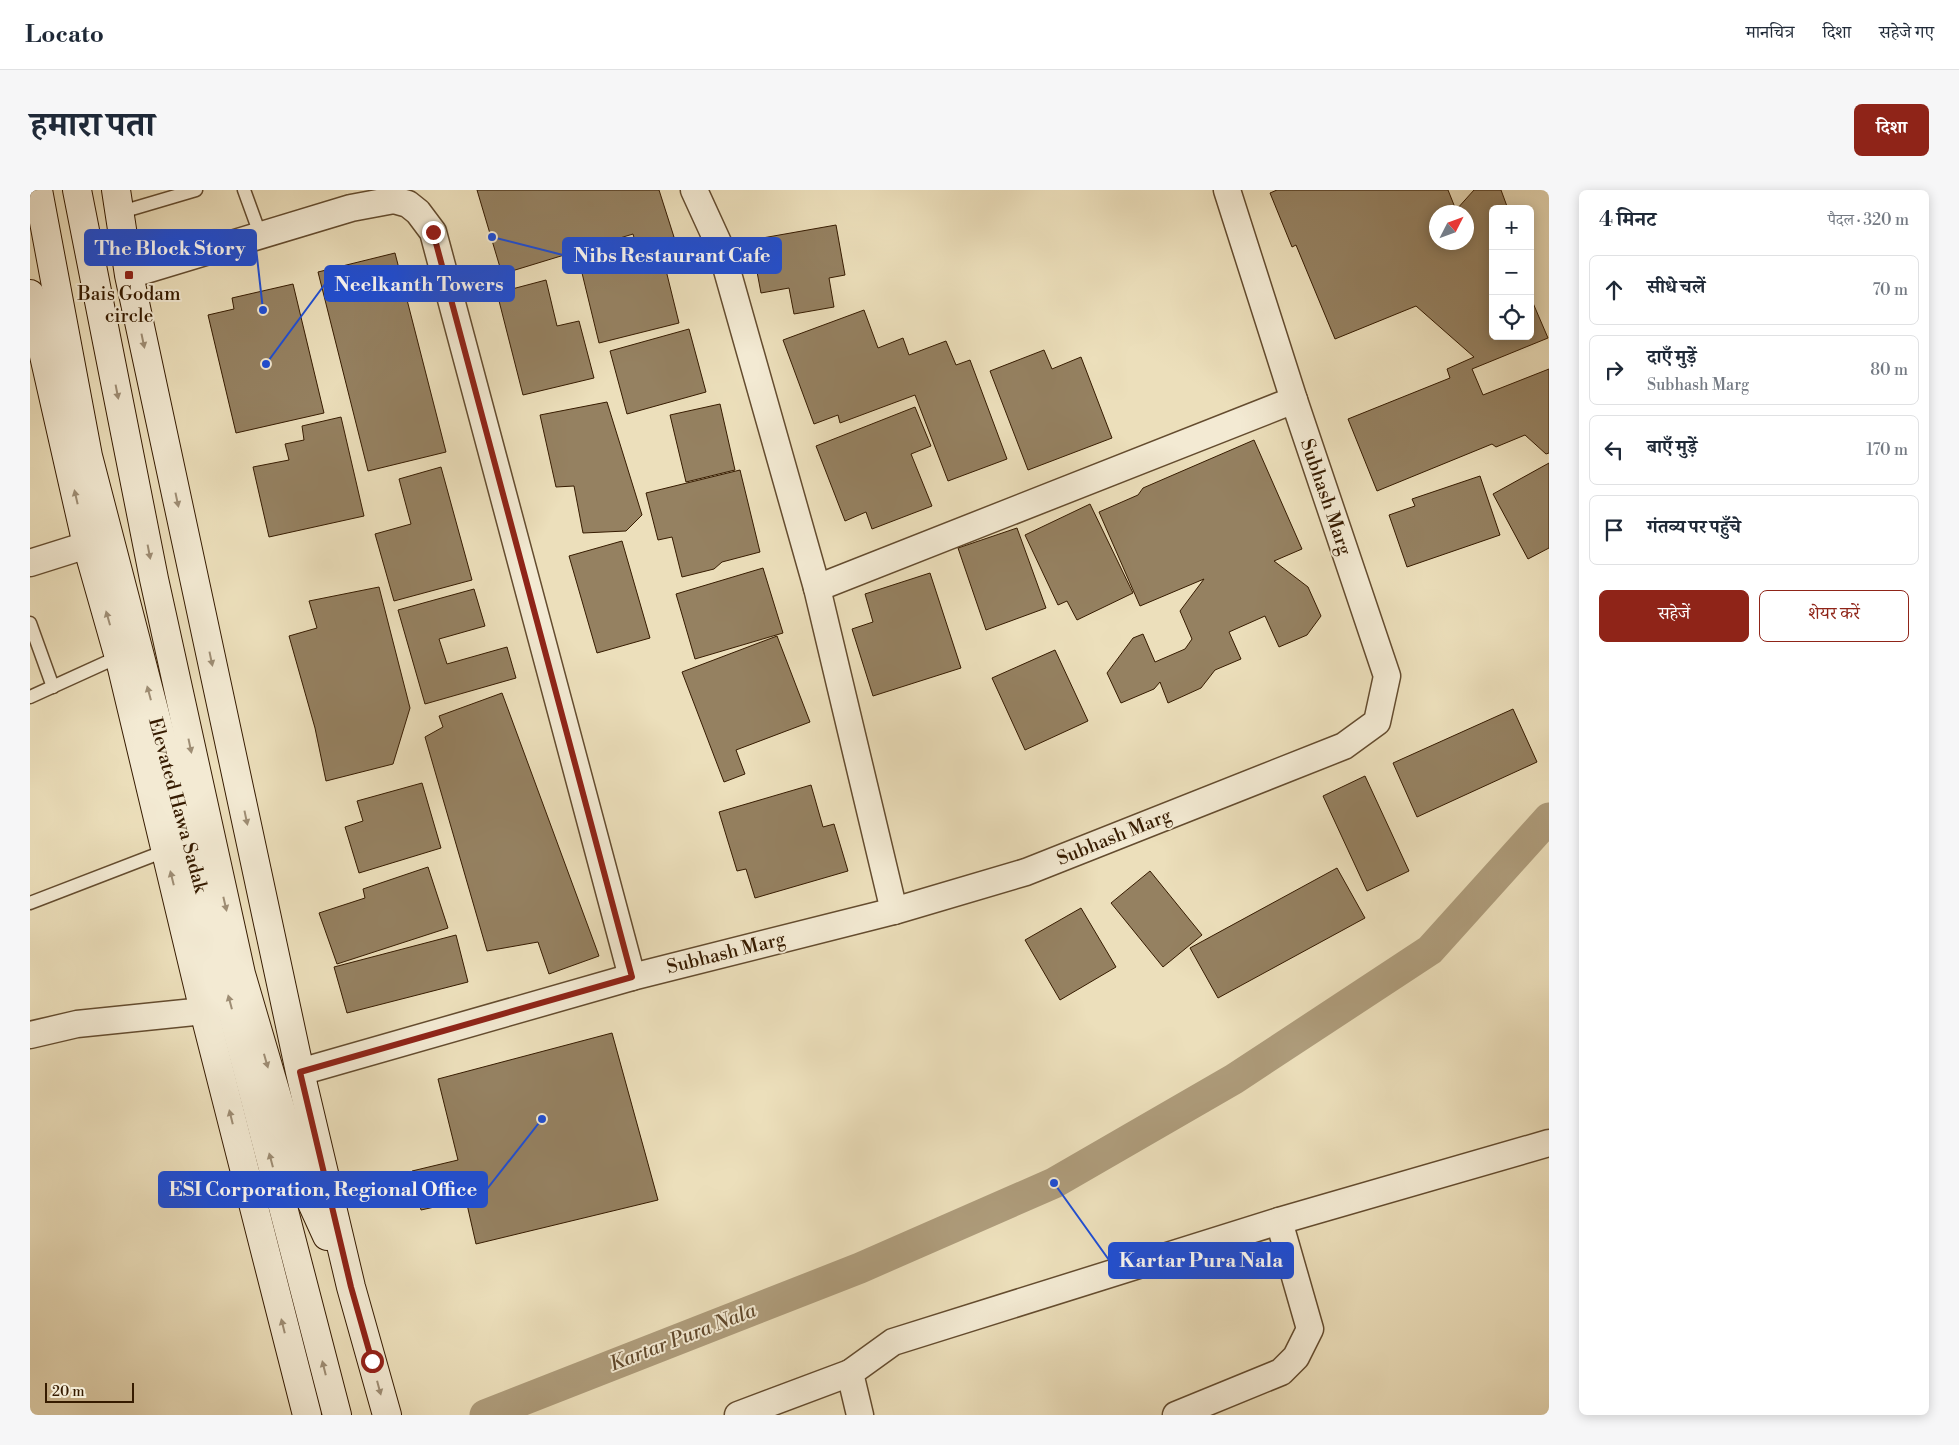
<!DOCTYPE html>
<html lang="hi">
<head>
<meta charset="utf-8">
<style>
	body { margin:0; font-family:"Libre Bodoni","Noto Serif Devanagari",serif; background:#f6f6f7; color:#1f2937 }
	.controls { position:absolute; right:15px; top:15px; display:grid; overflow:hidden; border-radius:8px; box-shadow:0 2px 12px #0003 }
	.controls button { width:45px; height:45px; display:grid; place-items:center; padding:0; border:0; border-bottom:1px solid #e0e1e3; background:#fff; color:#1f2937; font:25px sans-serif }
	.compass { position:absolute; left:1399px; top:15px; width:45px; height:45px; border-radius:50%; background:#fff; box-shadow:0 2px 12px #0003; rotate:48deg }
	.scale { position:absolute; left:15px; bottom:12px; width:89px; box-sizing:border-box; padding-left:5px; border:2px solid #361b00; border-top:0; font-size:14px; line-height:18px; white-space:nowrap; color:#361b00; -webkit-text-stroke:4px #f3ead3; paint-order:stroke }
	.stop { position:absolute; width:15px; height:15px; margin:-11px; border:4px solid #8f2418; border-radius:50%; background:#fff }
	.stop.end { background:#8f2418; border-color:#fff; box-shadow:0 1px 5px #0008 }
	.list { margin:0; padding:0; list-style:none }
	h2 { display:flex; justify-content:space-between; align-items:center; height:65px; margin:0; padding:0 20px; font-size:21px }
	h2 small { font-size:16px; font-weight:400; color:#747a83 }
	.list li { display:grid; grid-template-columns:32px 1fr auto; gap:15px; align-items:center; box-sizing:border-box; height:70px; margin:0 10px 10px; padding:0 10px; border:1px solid #e0e1e3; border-radius:8px }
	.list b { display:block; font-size:19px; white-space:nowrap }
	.list p { margin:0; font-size:16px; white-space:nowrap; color:#747a83 }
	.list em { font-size:16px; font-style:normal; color:#747a83 }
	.actions { display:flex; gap:10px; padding:15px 20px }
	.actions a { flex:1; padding:11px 0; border:1px solid #8f2418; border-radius:8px; text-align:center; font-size:18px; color:#8f2418 }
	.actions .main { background:#8f2418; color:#fff }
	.icon { flex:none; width:28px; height:28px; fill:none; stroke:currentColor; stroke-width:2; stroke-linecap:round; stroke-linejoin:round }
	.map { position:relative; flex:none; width:1519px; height:1225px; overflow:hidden; border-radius:8px }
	header { display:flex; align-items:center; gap:30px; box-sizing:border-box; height:70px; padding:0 25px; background:#fff; border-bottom:1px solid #e0e1e3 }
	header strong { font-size:24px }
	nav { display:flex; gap:28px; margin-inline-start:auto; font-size:18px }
	.intro { display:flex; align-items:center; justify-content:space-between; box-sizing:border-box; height:120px; padding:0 30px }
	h1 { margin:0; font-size:35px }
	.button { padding:12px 22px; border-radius:8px; background:#8f2418; color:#fff; font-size:18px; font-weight:700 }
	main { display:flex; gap:30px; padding:0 30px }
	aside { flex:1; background:#fff; border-radius:8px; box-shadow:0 2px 12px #0003 }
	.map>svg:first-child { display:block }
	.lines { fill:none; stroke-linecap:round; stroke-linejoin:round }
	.canal { stroke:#ae9c7b; stroke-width:31 }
	.building { fill:#958161; stroke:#361b00; fill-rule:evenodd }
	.service-casing { stroke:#644c2f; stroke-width:15 }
	.minor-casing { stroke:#644c2f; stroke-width:29 }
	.secondary-casing { stroke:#361b00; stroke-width:30 }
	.service { stroke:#f3ead3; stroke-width:12 }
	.minor { stroke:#f3ead3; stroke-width:26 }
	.secondary { stroke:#f3ead3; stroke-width:28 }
	.oneway { fill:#9e8d74 }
	.route { stroke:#8f2418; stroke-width:6 }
	.poi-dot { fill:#8f2418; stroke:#f3ead3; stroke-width:2 }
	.labels { text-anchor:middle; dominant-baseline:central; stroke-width:4; stroke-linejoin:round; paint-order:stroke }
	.poi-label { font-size:19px; fill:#361b00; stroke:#f3ead3 }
	.street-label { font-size:19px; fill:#361b00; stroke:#f3ead3 }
	.water-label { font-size:20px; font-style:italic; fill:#60482b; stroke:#f3ead3 }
	.leader { fill:none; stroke:#1d4ed8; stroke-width:2 }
	.callout-dot { fill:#1d4ed8; stroke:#f3ead3; stroke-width:2 }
	.callout { fill:#1d4ed8; stroke:#1d4ed8; stroke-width:2 }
	.callout-label { font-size:20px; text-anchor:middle; font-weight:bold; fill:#fff }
</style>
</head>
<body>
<header>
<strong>Locato</strong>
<nav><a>मानचित्र</a><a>दिशा</a><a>सहेजे गए</a></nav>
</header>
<div class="intro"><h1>हमारा पता</h1><a class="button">दिशा</a></div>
<main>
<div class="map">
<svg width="1519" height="1225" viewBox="0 0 1519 1225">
	<rect width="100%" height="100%" fill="#ecdfbb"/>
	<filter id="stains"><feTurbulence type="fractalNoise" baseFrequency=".004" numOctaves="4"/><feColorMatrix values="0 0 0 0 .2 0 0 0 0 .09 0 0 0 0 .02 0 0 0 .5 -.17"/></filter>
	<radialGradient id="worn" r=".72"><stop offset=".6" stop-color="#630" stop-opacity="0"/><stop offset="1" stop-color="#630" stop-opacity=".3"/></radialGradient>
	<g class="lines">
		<!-- canal -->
		<polyline class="canal" points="455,1225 830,1078 1024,993 1204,889 1400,760 1519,628"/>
	</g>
	<!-- building -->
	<g class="building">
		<polygon points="447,0 629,0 644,47 607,58 603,44 472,84"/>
		<path d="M 1247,0 L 1418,0 L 1426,20 L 1444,0 L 1471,0 L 1478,19 L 1463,19 L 1463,146 L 1500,146 L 1500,106 L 1518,148 L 1442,179 L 1453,205 L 1519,179 L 1519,263 L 1516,264 L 1495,245 L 1466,257 L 1462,254 L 1347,301 L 1318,229 L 1420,188 L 1417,179 L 1444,167 L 1386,116 L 1305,149 L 1266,55 L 1262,57 L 1240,3 ZM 1406,22 L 1436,22 L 1436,52 L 1406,52 Z"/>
		<polygon points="806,35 815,85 799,88 804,117 764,124 759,98 731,103 721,50"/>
		<polygon points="365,63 416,262 338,281 288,82"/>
		<polygon points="632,64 649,133 569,153 552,83"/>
		<polygon points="516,90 527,136 549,131 564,188 493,205 467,103"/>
		<polygon points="263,94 294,223 206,243 178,125 204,119 202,108"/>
		<polygon points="834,120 848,158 873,148 879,165 916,151 926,175 940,170 977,269 918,291 885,205 810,233 808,225 784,234 753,150"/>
		<polygon points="659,139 676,202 597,224 580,161"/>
		<polygon points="1014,160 1022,179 1051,167 1082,248 998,280 960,181"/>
		<polygon points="577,212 612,325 596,341 553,343 544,296 526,297 510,225"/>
		<polygon points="690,214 705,280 656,292 640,225"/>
		<polygon points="885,217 901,256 881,264 902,316 842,339 836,322 815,331 786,256"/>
		<polygon points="311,227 334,326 239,347 223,277 259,270 255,254 274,250 272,236"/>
		<polygon points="1224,250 1272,359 1244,371 1278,397 1291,426 1277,445 1249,457 1235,426 1199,442 1211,469 1185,480 1171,498 1138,513 1130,492 1124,499 1091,513 1077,483 1103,448 1113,444 1125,472 1155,459 1162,449 1150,421 1174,389 1110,416 1069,322 1108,305 1113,298"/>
		<polygon points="1519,273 1519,358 1498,369 1463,304"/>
		<polygon points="411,277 442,390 364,411 345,344 381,334 369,289"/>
		<polygon points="710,280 730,362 692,372 684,379 652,387 642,347 628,350 616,303"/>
		<polygon points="1450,286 1470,345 1377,377 1359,325 1385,316 1382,309"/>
		<polygon points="1060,314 1103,403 1047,430 1037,411 1028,415 995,345"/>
		<polygon points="987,338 1016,418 956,440 928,358"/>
		<polygon points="592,351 620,448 567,463 539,366"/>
		<polygon points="733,378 753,443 665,469 646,404"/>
		<polygon points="900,383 931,478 843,506 822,439 843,432 835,404"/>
		<polygon points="349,397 380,518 363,574 296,591 285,538 259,446 287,438 279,411"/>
		<polygon points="444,399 455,436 409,449 417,474 477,457 486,488 395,514 368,420"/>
		<polygon points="747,446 780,532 706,560 715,584 694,592 652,482"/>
		<polygon points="1025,460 1058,531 995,560 962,488"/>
		<polygon points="472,503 569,766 519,784 508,752 457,761 395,547 413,537 409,526"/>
		<polygon points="1483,519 1507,572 1387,627 1363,573"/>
		<polygon points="1335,586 1379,681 1337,701 1293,606"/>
		<polygon points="392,593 411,658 329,683 315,637 333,631 327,611"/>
		<polygon points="781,595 793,637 804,634 818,681 725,708 716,679 707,681 689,622"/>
		<polygon points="398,677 418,738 307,774 289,723 335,708 333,699"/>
		<polygon points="1307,678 1335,728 1188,808 1160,758"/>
		<polygon points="1120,681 1172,745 1133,777 1081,713"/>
		<polygon points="1051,718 1086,777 1030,810 995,750"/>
		<polygon points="426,745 438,792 317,823 304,777"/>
		<polygon points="582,843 628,1010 446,1054 436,1010 391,1020 382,981 428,970 408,889"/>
	</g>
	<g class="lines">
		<!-- service casing -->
		<g class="service-casing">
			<g id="service">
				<polyline points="214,0 230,44"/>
				<polyline points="88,23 166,0"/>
				<polyline points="0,433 23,497"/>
				<polyline points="0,507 88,467"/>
				<polyline points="0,713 135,661"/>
			</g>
		</g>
		<!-- minor casing -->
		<g class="minor-casing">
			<g id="minor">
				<polyline points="664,0 691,59 787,398 864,721"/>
				<polyline points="99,85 321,18 364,10 378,14 388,22 403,42 602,787"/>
				<polyline points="0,373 57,355"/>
				<polyline points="787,398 1264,210"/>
				<polyline points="0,845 47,834 174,821"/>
				<polyline points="270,882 602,787 864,721 996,682 1314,556 1347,532 1357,486 1264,210 1197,0"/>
				<polyline points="708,1225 820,1183"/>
				<polyline points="830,1225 820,1183 863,1152 1249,1031 1519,953"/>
				<polyline points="1146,1225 1251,1182 1266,1167 1280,1139 1249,1031"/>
			</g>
		</g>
		<!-- secondary casing -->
		<g class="secondary-casing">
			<g id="secondary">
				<polyline points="8,0 58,266 307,1225"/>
				<polyline points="47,0 124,389 211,784 271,989 297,1046"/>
				<polyline points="86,0 99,85 270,882 321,1097 357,1225"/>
				<polyline points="0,104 57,355 92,478 174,821 277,1225"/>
			</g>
		</g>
		<!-- service -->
		<use href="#service" class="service"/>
		<!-- minor -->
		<use href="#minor" class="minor"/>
		<!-- secondary -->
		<use href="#secondary" class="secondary"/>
	</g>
	<!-- one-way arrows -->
	<defs><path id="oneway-solid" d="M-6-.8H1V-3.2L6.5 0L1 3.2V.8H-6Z" transform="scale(1.25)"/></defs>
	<g class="oneway">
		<use href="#oneway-solid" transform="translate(113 151) rotate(78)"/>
		<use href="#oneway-solid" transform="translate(87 202) rotate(79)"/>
		<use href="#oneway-solid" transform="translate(46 307) rotate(-103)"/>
		<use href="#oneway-solid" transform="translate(147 310) rotate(78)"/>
		<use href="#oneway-solid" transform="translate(119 362) rotate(79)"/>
		<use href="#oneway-solid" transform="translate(78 428) rotate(-106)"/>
		<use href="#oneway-solid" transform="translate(181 469) rotate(78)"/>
		<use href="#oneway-solid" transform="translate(119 503) rotate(-105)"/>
		<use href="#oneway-solid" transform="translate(160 556) rotate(78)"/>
		<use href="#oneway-solid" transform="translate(216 628) rotate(78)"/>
		<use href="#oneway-solid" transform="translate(142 688) rotate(-104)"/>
		<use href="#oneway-solid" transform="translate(195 714) rotate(77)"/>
		<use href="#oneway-solid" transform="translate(200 812) rotate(-105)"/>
		<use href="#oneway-solid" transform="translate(236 871) rotate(74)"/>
		<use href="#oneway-solid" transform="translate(201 927) rotate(-104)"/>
		<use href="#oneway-solid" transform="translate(241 970) rotate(-105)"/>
		<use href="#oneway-solid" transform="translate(253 1136) rotate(-104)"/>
		<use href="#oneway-solid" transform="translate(294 1178) rotate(-104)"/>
		<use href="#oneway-solid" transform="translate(349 1198) rotate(75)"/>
	</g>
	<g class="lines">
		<!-- route -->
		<polyline class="route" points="342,1171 321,1097 270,882 602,787 403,42"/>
	</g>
	<!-- markers -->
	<rect class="poi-dot" x="94" y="80" width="10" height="10" rx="2.5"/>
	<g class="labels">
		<!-- poi labels -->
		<g class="poi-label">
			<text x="99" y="104">Bais Godam<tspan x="99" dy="22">circle</tspan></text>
		</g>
		<!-- street labels -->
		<g class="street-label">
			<text transform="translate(1296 307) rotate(71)">Subhash Marg</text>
			<text transform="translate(148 615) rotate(75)">Elevated Hawa Sadak</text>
			<text transform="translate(1084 647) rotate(-22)">Subhash Marg</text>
			<text transform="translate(696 763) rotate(-14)">Subhash Marg</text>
		</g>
		<!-- water labels -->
		<g class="water-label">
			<text transform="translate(653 1148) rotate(-21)">Kartar Pura Nala</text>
		</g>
	</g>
	<!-- callouts -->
	<path class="leader" d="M233 120L226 58M462 47L533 65M236 174L295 94M512 929L457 999M1024 993L1079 1070"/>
	<g class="callout-dot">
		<circle cx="233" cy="120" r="5"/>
		<circle cx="462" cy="47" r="5"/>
		<circle cx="236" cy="174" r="5"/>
		<circle cx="512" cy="929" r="5"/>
		<circle cx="1024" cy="993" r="5"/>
	</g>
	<g class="callout">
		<rect x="55" y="40" width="171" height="35" rx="5"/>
		<rect x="533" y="48" width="218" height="35" rx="5"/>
		<rect x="295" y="76" width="189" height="35" rx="5"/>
		<rect x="129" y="982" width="328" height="35" rx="5"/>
		<rect x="1079" y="1053" width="184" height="35" rx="5"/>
	</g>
	<g class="callout-label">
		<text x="140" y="65">The Block Story</text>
		<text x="642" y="72">Nibs Restaurant Cafe</text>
		<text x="389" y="101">Neelkanth Towers</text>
		<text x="293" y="1006">ESI Corporation, Regional Office</text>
		<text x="1171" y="1077">Kartar Pura Nala</text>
	</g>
	<rect width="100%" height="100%" filter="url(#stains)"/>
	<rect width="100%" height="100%" fill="url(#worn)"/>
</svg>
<div class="controls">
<button>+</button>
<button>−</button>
<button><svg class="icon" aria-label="locate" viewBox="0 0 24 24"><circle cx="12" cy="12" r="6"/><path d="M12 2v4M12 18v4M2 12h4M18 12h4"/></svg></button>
</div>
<svg class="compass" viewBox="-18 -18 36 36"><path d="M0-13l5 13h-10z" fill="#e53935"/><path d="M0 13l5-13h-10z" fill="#747a83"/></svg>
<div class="scale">20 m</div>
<div class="stop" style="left:342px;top:1171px"></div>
<div class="stop end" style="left:403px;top:42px"></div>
</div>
<aside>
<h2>4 मिनट<small>पैदल · 320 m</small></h2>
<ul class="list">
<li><svg class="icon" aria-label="ahead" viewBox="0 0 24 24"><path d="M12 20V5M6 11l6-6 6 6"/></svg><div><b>सीधे चलें</b></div><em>70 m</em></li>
<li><svg class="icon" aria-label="right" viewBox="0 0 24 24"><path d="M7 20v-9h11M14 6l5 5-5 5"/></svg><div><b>दाएँ मुड़ें</b><p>Subhash Marg</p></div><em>80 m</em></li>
<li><svg class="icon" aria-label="left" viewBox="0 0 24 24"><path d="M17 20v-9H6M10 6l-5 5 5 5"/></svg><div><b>बाएँ मुड़ें</b></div><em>170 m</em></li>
<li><svg class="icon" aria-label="arrive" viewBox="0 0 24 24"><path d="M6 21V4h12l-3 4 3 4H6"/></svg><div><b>गंतव्य पर पहुँचे</b></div></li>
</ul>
<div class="actions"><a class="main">सहेजें</a><a>शेयर करें</a></div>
</aside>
</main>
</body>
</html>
